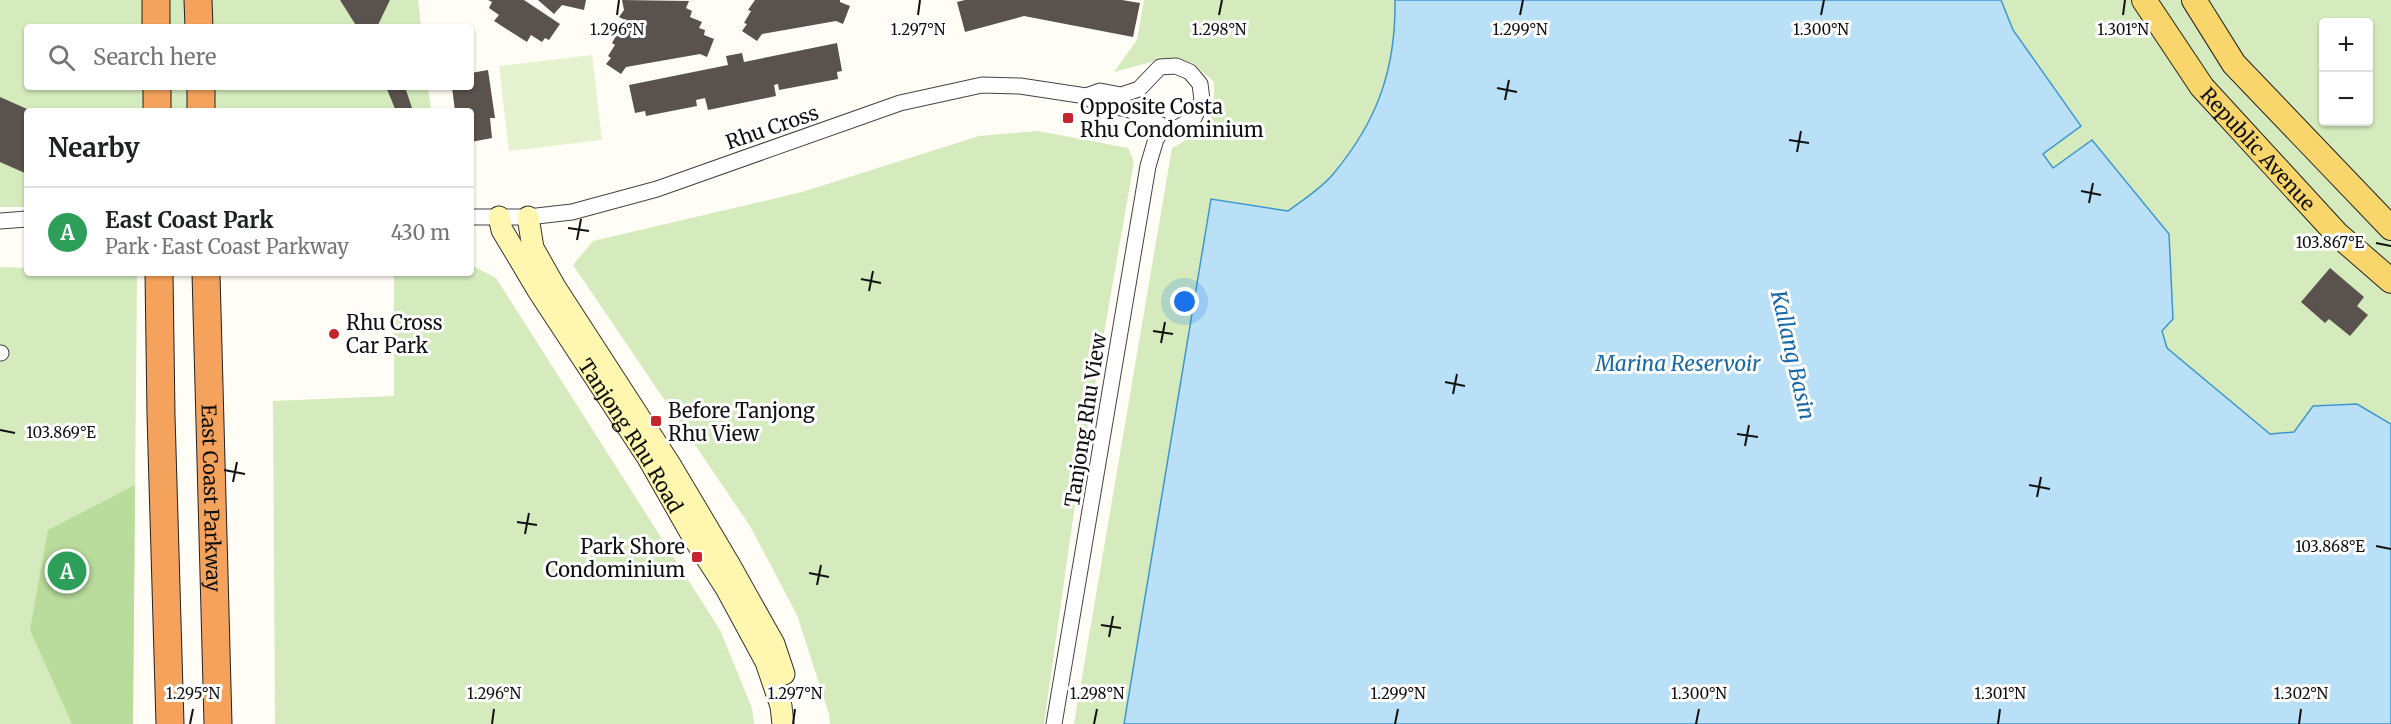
<!DOCTYPE html>
<html lang="en">
<head>
<meta charset="utf-8">
<style>
	body { margin:0; font-family:Merriweather,serif; background:#f6f6f6; color:#202124 }
	.controls { position:absolute; right:18px; top:18px; display:grid; overflow:hidden; border-radius:6px; box-shadow:0 2px 4px #0004 }
	.controls button { width:54px; height:54px; display:grid; place-items:center; padding:0; border:0; border-bottom:2px solid #e0e0e0; background:#fff; color:#202124; font:30px sans-serif }
	.you { position:absolute; left:1185px; top:302px; width:21px; height:21px; margin:-15px; border:4px solid #fff; border-radius:50%; background:#1a73e8; box-shadow:0 0 0 9px #1a73e833 }
	.badge { display:grid; place-items:center; width:39px; height:39px; border-radius:50%; background:#111827; color:#fff; font-size:20px; font-weight:700 }
	.pin { position:absolute; translate:-50% -50%; border:3px solid #fff; box-shadow:0 2px 6px #0006 }
	.list { margin:0; padding:0; list-style:none }
	h2 { display:flex; justify-content:space-between; align-items:center; height:78px; margin:0; padding:0 24px; font-size:26px }
	h2 small { font-size:20px; font-weight:400; color:#757577 }
	.list li { display:grid; grid-template-columns:39px 1fr auto; gap:18px; align-items:center; box-sizing:border-box; height:90px; padding:0 24px; border-top:2px solid #e0e0e0 }
	.list b { display:block; font-size:22px; white-space:nowrap }
	.list p { margin:0; font-size:20px; white-space:nowrap; color:#757577 }
	.list em { font-size:20px; font-style:normal; color:#757577 }
	.icon { flex:none; width:33px; height:33px; fill:none; stroke:currentColor; stroke-width:2; stroke-linecap:round; stroke-linejoin:round }
	.map { position:relative; flex:none; width:2391px; height:724px; overflow:hidden }
	.search { position:absolute; background:#fff; box-shadow:0 2px 4px #0004; left:24px; top:24px; width:450px; height:66px; display:flex; align-items:center; gap:15px; box-sizing:border-box; padding:0 21px; border-radius:6px; color:#757577; font-size:22px }
	.panel { position:absolute; background:#fff; box-shadow:0 2px 4px #0004; left:24px; top:108px; width:450px; height:168px; border-radius:6px }
	.map>svg:first-child { display:block }
	.green { fill:#d5ebbd; fill-rule:evenodd }
	.forest { fill:#b9dc9c }
	.pitch { fill:#e6f2cf }
	.water { fill:#b9e0f7; stroke:#3f96cf; stroke-width:1.5 }
	.building { fill:#5a524d }
	.lines { fill:none; stroke-linecap:round; stroke-linejoin:round }
	.street-casing { stroke:#444; stroke-width:17 }
	.secondary-casing { stroke:#333; stroke-width:23 }
	.primary-casing { stroke:#222; stroke-width:26 }
	.highway-casing { stroke:#222; stroke-width:29 }
	.street { stroke:#fff; stroke-width:15 }
	.secondary { stroke:#fff6b0; stroke-width:21 }
	.primary { stroke:#f9d66b; stroke-width:24 }
	.highway { stroke:#f5a25d; stroke-width:27 }
	.highway-bridge-casing { stroke:#222; stroke-width:29; stroke-linecap:butt }
	.highway-bridge { stroke:#f5a25d; stroke-width:27 }
	.ticks { fill:none; stroke:#111; stroke-width:2 }
	.poi-dot { fill:#c4262e; stroke:#fff; stroke-width:2 }
	.labels { text-anchor:middle; dominant-baseline:central; stroke-width:6; stroke-linejoin:round; paint-order:stroke }
	.poi-label { font-size:20px; fill:#111; stroke:#fff; text-anchor:start }
	.street-label { font-size:20px; fill:#111; stroke:#fff }
	.water-label { font-size:21px; font-style:italic; fill:#1768a6; stroke:#fff }
	.ticks-label { font-size:15px; text-anchor:middle; fill:#111; stroke:#fff; stroke-width:6; stroke-linejoin:round; paint-order:stroke }
</style>
</head>
<body>
<div class="map">
<svg width="2391" height="724" viewBox="0 0 2391 724">
	<rect width="100%" height="100%" fill="#fffdf5"/>
	<!-- green -->
	<g class="green">
		<polygon points="0,0 418,0 421,27 27,27 27,87 428,87 431,111 27,111 27,207 0,207"/>
		<path d="M 1144,0 L 1395,0 C 1396,68 1378,121 1334,173 C 1322,188 1303,199 1289,211 L 1211,199 L 1124,724 L 1074,724 L 1172,148 C 1208,128 1215,126 1214,82 L 1193,63 L 1166,58 L 1114,72 L 1137,40 Z"/>
		<path d="M 2001,0 L 2391,0 L 2391,424 L 2357,404 L 2313,406 L 2294,432 L 2270,434 L 2166,348 L 2092,140 L 2053,168 L 2043,154 L 2081,125 L 2013,30 ZM 2324,22 L 2368,22 L 2368,122 L 2324,122 Z"/>
		<polygon points="1038,131 1128,148 1134,162 1079,476 1044,724 830,724 829,714 797,615 750,526 573,265 593,241 802,192 979,136"/>
		<polygon points="471,265 496,278 720,630 752,708 754,724 275,724 273,401 394,396 394,273 471,273"/>
		<polygon points="0,267 27,268 27,273 137,273 133,724 0,724"/>
	</g>
	<!-- forest -->
	<polygon class="forest" points="135,485 133,724 72,724 30,630 48,530"/>
	<!-- pitch -->
	<polygon class="pitch" points="592,55 602,140 509,151 499,66"/>
	<!-- water -->
	<path class="water" d="M 1395,0 L 2001,0 L 2013,30 L 2081,126 L 2043,154 L 2053,168 L 2092,140 L 2169,234 L 2173,319 L 2162,331 L 2167,348 L 2270,434 L 2294,432 L 2313,406 L 2357,404 L 2391,424 L 2391,724 L 1124,724 L 1211,199 L 1288,211 C 1303,200 1322,188 1334,173 C 1378,120 1396,68 1395,0 Z"/>
	<!-- building -->
	<g class="building">
		<polygon points="340,0 390,0 377,27 357,27"/>
		<polygon points="488,0 524,0 560,24 549,40 545,38 542,42 531,35 527,42 494,21 499,15 489,8 492,2"/>
		<polygon points="538,0 586,0 584,10 562,5 554,14"/>
		<polygon points="622,0 689,1 686,8 692,11 690,17 702,22 699,28 705,30 704,35 714,39 707,57 700,54 626,67 621,74 606,64 611,58 608,56 615,45 612,43 625,20 619,17 624,10"/>
		<polygon points="755,0 840,0 840,2 850,6 843,24 836,21 762,34 757,41 742,31 747,24 744,23 751,11 748,10"/>
		<polygon points="965,0 1122,0 1140,3 1133,37 1024,16 965,32 957,2"/>
		<polygon points="837,43 842,71 837,72 838,79 779,90 778,84 774,85 776,96 708,110 705,98 696,100 697,106 646,116 645,111 635,113 629,85 728,65 726,56 742,53 744,62"/>
		<polygon points="488,70 495,118 490,118 492,138 471,142 471,111 455,111 452,87 471,87 471,73"/>
		<polygon points="386,87 405,87 413,111 396,111"/>
		<polygon points="0,97 27,109 27,174 0,162"/>
		<polygon points="2330,268 2364,297 2357,306 2368,315 2350,336 2329,319 2325,323 2301,302"/>
	</g>
	<g class="lines">
		<!-- street casing -->
		<g class="street-casing">
			<g id="street">
				<polyline points="471,217 528,217 572,212 657,189 900,103 982,85 1020,86 1086,96 1097,104 1128,109 1165,127 1177,128 1194,118 1202,100 1200,84 1190,72 1176,66 1160,67 1139,89 1121,95 1100,91 1086,96"/>
				<polyline points="0,221 27,219"/>
				<polyline points="0,353 1,353"/>
				<polyline points="1054,724 1148,166 1156,139 1165,127"/>
			</g>
		</g>
		<!-- secondary casing -->
		<g class="secondary-casing">
			<g id="secondary">
				<path id="s1" d="M 499,217 L 502,230 L 539,292 L 648,458 L 693,537 L 726,588 L 766,662 L 781,706 L 783,724"/>
				<polyline points="528,217 533,248 555,287 671,466 728,562 774,644 784,674"/>
			</g>
		</g>
		<!-- primary casing -->
		<g class="primary-casing">
			<g id="primary">
				<path id="s2" d="M 2144,0 L 2202,87 L 2337,234 L 2391,281"/>
				<polyline points="2194,0 2234,64 2391,228"/>
			</g>
		</g>
		<!-- highway casing -->
		<g class="highway-casing">
			<g id="highway">
				<polyline points="156,0 156,27"/>
				<polyline points="198,0 199,27"/>
				<polyline points="159,273 161,415 170,724"/>
				<path id="s3" d="M 206,273 L 218,724"/>
			</g>
		</g>
		<!-- street -->
		<use href="#street" class="street"/>
		<!-- secondary -->
		<use href="#secondary" class="secondary"/>
		<!-- primary -->
		<use href="#primary" class="primary"/>
		<!-- highway -->
		<use href="#highway" class="highway"/>
		<!-- highway-bridge casing -->
		<g class="highway-bridge-casing">
			<g id="highway-bridge">
				<polyline points="157,87 157,111"/>
				<polyline points="201,87 201,111"/>
			</g>
		</g>
		<!-- highway-bridge -->
		<use href="#highway-bridge" class="highway-bridge"/>
	</g>
	<!-- ticks -->
	<path class="ticks" d="M 617,15 L 619,0M 918,15 L 920,0M 1219,15 L 1222,0M 1520,15 L 1523,0M 1821,15 L 1824,0M 2123,15 L 2125,0M 1497,88 L 1517,92M 1505,100 L 1509,80M 1789,140 L 1809,143M 1797,152 L 1801,131M 2081,191 L 2101,195M 2089,203 L 2093,183M 568,228 L 589,231M 577,240 L 581,219M 2376,243 L 2391,246M 861,279 L 881,283M 869,291 L 873,271M 1153,331 L 1173,334M 1161,343 L 1165,322M 1445,382 L 1465,386M 1453,394 L 1457,374M 0,430 L 15,433M 1737,434 L 1758,437M 1745,446 L 1749,425M 224,470 L 245,474M 233,482 L 237,462M 2029,485 L 2050,489M 2037,497 L 2041,477M 517,522 L 537,525M 525,534 L 529,513M 2376,546 L 2391,549M 809,573 L 829,577M 817,585 L 821,565M 1101,625 L 1121,628M 1109,637 L 1113,616M 190,724 L 193,709M 492,724 L 494,709M 793,724 L 795,709M 1094,724 L 1097,709M 1395,724 L 1398,709M 1696,724 L 1699,709M 1998,724 L 2000,709M 2299,724 L 2301,709"/>
	<!-- markers -->
	<g class="poi-dot">
		<rect x="1062" y="112" width="12" height="12" rx="3"/>
		<circle cx="334" cy="334" r="6"/>
		<rect x="650" y="415" width="12" height="12" rx="3"/>
		<rect x="691" y="551" width="12" height="12" rx="3"/>
	</g>
	<g class="labels">
		<!-- poi labels -->
		<g class="poi-label">
			<text x="1080" y="106">Opposite Costa<tspan x="1080" dy="23">Rhu Condominium</tspan></text>
			<text x="346" y="322">Rhu Cross<tspan x="346" dy="23">Car Park</tspan></text>
			<text x="668" y="410">Before Tanjong<tspan x="668" dy="23">Rhu View</tspan></text>
			<text x="685" y="546" text-anchor="end">Park Shore<tspan x="685" dy="23">Condominium</tspan></text>
		</g>
		<!-- street labels -->
		<g class="street-label">
			<text transform="translate(772 127) rotate(-19)">Rhu Cross</text>
			<text stroke="none"><textPath href="#s2" startOffset="188">Republic Avenue</textPath></text>
			<text transform="translate(1085 420) rotate(-81)">Tanjong Rhu View</text>
			<text stroke="none"><textPath href="#s1" startOffset="256">Tanjong Rhu Road</textPath></text>
			<text stroke="none"><textPath href="#s3" startOffset="225">East Coast Parkway</textPath></text>
		</g>
		<!-- water labels -->
		<g class="water-label">
			<text transform="translate(1793 355) rotate(77)">Kallang Basin</text>
			<text x="1678" y="363">Marina Reservoir</text>
		</g>
	</g>
	<g class="ticks-label">
		<text x="617" y="35">1.296°N</text>
		<text x="918" y="35">1.297°N</text>
		<text x="1219" y="35">1.298°N</text>
		<text x="1520" y="35">1.299°N</text>
		<text x="1821" y="35">1.300°N</text>
		<text x="2123" y="35">1.301°N</text>
		<text x="2330" y="248">103.867°E</text>
		<text x="61" y="438">103.869°E</text>
		<text x="2330" y="552">103.868°E</text>
		<text x="193" y="699">1.295°N</text>
		<text x="494" y="699">1.296°N</text>
		<text x="795" y="699">1.297°N</text>
		<text x="1097" y="699">1.298°N</text>
		<text x="1398" y="699">1.299°N</text>
		<text x="1699" y="699">1.300°N</text>
		<text x="2000" y="699">1.301°N</text>
		<text x="2301" y="699">1.302°N</text>
	</g>
</svg>
<div class="controls">
<button>+</button>
<button>−</button>
</div>
<div class="you"></div>
<div class="pin badge" style="left:67px;top:571px;background:#2e9e5b">A</div>
<div class="search"><svg class="icon" aria-label="search" viewBox="0 0 24 24"><circle cx="10" cy="10" r="6"/><path d="M15 15l6 6"/></svg>Search here</div>
<section class="panel">
<h2>Nearby<small></small></h2>
<ul class="list">
<li><span class="badge" style="background:#2e9e5b">A</span><div><b>East Coast Park</b><p>Park · East Coast Parkway</p></div><em>430 m</em></li>
</ul>
</section>
</div>
</body>
</html>
